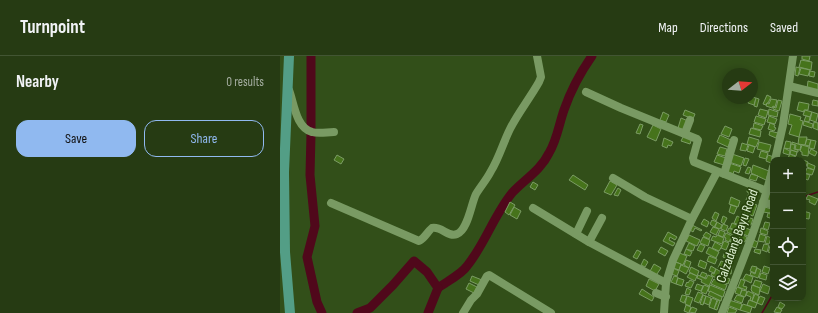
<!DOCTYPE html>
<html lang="en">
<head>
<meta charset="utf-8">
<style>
	body { margin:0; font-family:"Sofia Sans Condensed",sans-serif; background:#2e421c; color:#f1f3f6 }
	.controls { position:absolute; right:12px; bottom:12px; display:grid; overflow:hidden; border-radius:8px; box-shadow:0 2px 10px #0003 }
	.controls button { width:36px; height:36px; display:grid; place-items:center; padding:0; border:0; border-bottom:1px solid #425533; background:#263b13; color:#f1f3f6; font:20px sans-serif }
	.compass { position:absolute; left:442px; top:12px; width:36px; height:36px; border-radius:50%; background:#263b13; box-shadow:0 2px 10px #0003; rotate:73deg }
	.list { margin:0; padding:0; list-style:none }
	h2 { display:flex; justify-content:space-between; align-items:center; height:52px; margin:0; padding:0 16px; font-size:17px }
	h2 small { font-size:13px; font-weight:400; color:#a4ada0 }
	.actions { display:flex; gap:8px; padding:12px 16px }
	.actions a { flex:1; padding:9px 0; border:1px solid #90b9f0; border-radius:12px; text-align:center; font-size:14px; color:#90b9f0 }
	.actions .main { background:#90b9f0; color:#111 }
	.icon { flex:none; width:22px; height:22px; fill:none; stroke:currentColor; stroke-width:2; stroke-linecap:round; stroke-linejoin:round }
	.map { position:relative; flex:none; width:538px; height:257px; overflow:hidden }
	header { display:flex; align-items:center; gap:24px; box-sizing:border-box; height:56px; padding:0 20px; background:#263b13; border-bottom:1px solid #425533 }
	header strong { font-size:19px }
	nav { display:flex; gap:22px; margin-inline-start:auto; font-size:14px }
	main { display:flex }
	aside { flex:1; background:#263b13 }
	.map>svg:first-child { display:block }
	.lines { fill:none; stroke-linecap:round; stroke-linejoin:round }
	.stream { stroke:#50081b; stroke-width:1.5 }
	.river { stroke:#50081b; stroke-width:9 }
	.building { fill:#46731b; stroke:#7b9c64 }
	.minor { stroke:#799a63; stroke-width:8 }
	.major { stroke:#539e86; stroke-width:10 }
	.labels { text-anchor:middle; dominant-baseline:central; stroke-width:3.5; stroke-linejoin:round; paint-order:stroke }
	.street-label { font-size:14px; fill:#def0d2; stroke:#28440d }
</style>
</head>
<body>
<header>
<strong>Turnpoint</strong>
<nav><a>Map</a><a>Directions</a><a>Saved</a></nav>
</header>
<main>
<aside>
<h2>Nearby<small>0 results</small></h2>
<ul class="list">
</ul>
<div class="actions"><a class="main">Save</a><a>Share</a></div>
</aside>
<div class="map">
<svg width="538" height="257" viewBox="0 0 538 257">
	<rect width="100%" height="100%" fill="#324f19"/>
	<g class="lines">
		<!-- stream -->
		<g class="stream">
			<polyline points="523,141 538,136"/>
			<polyline points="482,257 493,238"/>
		</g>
		<!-- river -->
		<g class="river">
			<polyline points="31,73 31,0"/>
			<polyline points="31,78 30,119 35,170 27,201 37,246 42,257"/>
			<path d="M 158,232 C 166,226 182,218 187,210 C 205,188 214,159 232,137 C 244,124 261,114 269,97 C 277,84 279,68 284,54 C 291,34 300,17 312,0"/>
			<polyline points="77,257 90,252 113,229 134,205 147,216 158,232 148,257"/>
		</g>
	</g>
	<!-- building -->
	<g class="building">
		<polygon points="522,0 530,0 529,5 522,3"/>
		<polygon points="521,4 532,6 531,14 519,11"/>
		<polygon points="516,11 520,12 518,20 515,19"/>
		<polygon points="521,12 530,14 528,20 519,18"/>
		<polygon points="530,15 535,16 534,21 529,20"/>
		<polygon points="528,25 538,28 538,36 527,33"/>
		<polygon points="487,39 491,41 488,47 487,47 486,49 483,48"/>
		<polygon points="472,41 476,42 474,49 468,47 470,42 472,42"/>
		<polygon points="476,42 479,43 477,51 474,50"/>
		<polygon points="491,43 497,44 495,51 493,50 492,52 486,50 487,47 489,48"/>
		<polygon points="498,44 502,45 499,55 493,53 493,51 496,52"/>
		<polygon points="533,44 538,45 538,50 532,49"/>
		<polygon points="519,46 529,48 528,54 524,54 524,56 517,54"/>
		<polygon points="480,53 488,55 486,62 478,59"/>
		<polygon points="489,53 498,56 497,61 488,59"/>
		<polygon points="405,54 415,58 413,63 403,59"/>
		<polygon points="525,54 532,56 530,61 523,59"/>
		<polygon points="383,56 389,59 386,66 380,64"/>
		<polygon points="532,56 538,58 536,66 530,64"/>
		<polygon points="510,58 521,61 520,64 523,65 519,81 509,78 512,69 508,68"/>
		<polygon points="476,60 486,63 484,69 474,66"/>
		<polygon points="489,60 497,63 495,68 487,66"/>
		<polygon points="526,60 530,61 529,66 524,65"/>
		<polygon points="401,62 408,65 405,74 398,72"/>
		<polygon points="524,65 533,68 532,72 523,69"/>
		<polygon points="534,66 538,67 538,74 533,72"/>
		<polygon points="474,67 483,70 481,74 473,72"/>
		<polygon points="490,67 495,69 494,71 496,72 494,75 488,73"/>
		<polygon points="360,68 363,69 360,78 356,77"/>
		<polygon points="373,69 381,73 376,85 367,81"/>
		<polygon points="445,70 452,73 449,81 441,78"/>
		<polygon points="471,72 481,75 480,81 469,78"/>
		<polygon points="490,75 498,77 496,82 489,79"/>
		<polygon points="404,79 412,82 410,88 401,85"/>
		<polygon points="440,79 451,84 448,91 437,86"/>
		<polygon points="469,81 479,84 476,91 467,88"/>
		<polygon points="519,81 527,81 525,89 518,88"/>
		<polygon points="384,82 393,86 391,90 388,89 387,92 382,90"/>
		<polygon points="527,83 531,84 529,90 525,89"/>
		<polygon points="531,84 536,85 534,93 529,92"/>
		<polygon points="506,85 511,86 510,93 504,92"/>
		<polygon points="479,86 491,89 489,96 477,93"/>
		<polygon points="512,86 521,89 520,94 515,93 516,89 512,88"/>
		<polygon points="462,87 468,89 466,95 460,94"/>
		<polygon points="511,88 515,89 514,93 518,94 518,96 510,94"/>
		<polygon points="469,89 475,91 473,97 467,95"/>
		<polygon points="522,89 529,91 528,100 522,99 522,96 520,95"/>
		<polygon points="440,91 447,93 445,100 437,98"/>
		<polygon points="504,92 510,95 509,99 503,97"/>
		<polygon points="531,93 537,96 535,100 529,97"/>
		<polygon points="511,94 517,96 516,100 510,98"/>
		<polygon points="481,95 488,97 486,103 479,101"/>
		<polygon points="452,98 464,102 461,110 449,106"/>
		<polygon points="510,98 516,101 515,104 508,102"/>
		<polygon points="57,99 64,103 61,108 54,104"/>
		<polygon points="437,99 446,102 444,109 434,106"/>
		<polygon points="488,99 494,101 491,107 486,105"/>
		<polygon points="465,102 469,103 466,110 463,109"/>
		<polygon points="519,102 528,106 526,110 523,108 523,104 518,104"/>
		<polygon points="449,107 461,111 459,117 454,115 453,118 446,115"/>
		<polygon points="528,107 535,110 534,114 527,111"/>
		<polygon points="473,109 489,115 486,124 471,117"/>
		<polygon points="468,111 471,112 469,118 465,117"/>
		<polygon points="527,112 534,114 532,119 525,117"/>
		<polygon points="523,117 530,119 528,124 523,122"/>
		<polygon points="471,118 478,120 476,125 469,123"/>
		<polygon points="293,119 308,129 305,134 289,124"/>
		<polygon points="330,125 337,129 331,139 324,136"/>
		<polygon points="253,126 258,129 255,134 250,131"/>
		<polygon points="468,131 478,135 477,139 467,136"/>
		<polygon points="338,132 341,134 338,140 334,139"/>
		<polygon points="490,136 493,138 492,147 486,144"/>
		<polygon points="469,137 476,139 473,147 466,144"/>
		<polygon points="528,139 538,143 535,149 529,146 530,144 526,143"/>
		<polygon points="451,141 460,145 458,151 449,148"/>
		<polygon points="230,146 235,149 229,159 225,156"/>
		<polygon points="468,146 477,149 473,160 464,157"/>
		<polygon points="451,149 457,151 454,158 449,156"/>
		<polygon points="234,151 241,155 237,163 230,159"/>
		<polygon points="485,151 491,153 490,157 483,156"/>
		<polygon points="491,154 493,155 493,163 487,161 488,157 490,158"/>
		<polygon points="523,155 530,157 529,163 523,162"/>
		<polygon points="435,156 439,158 436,165 432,162"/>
		<polygon points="443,160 447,162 444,168 441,166"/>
		<polygon points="457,160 467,165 465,171 454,167"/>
		<polygon points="465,160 473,163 471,169 468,168 469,164 464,163"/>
		<polygon points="424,163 429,166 427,171 421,168"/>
		<polygon points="432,164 437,166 434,171 430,168"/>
		<polygon points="437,166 442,169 440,173 435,171"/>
		<polygon points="485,166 490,167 488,174 483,172"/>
		<polygon points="452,167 459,170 457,175 450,172"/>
		<polygon points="443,168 448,170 446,175 441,173"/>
		<polygon points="412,169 422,174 421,175 415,172 413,176 410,174"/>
		<polygon points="460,170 465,172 462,177 458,176"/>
		<polygon points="433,171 439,173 436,179 430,176"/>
		<polygon points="449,172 455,175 453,179 447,176"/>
		<polygon points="466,172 471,174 468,180 463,178"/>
		<polygon points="481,172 488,175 487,179 480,177"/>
		<polygon points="440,174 445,176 443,181 438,179"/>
		<polygon points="388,176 397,181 395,184 390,181 389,184 395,187 393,190 383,185"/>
		<polygon points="426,176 431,179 429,183 423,180"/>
		<polygon points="446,177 452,180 449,186 445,184 446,182 444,181"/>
		<polygon points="461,178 467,181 465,186 459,183"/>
		<polygon points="480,178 486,180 484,186 478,185"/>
		<polygon points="409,179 420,184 417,190 406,185"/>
		<polygon points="437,179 444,182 442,188 431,184 433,180 436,181"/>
		<polygon points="487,180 491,182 489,188 485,187"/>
		<polygon points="423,181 430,184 428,190 420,187"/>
		<polygon points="453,181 461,185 459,190 450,186"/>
		<polygon points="473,184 478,186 476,192 470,190"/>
		<polygon points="444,185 449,187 446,194 441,192"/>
		<polygon points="435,186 442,190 439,195 432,192"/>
		<polygon points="409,187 415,190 413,195 406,193"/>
		<polygon points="420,188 425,190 422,196 417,194"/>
		<polygon points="452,188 459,191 456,197 450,195"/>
		<polygon points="484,188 489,189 487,196 482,194"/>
		<polygon points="490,190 493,191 493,198 488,196"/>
		<polygon points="381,191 388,195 385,200 378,196"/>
		<polygon points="429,191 439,196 436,202 426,197"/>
		<polygon points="406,193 412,196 410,200 404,198"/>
		<polygon points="475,193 481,194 480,198 474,196"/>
		<polygon points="357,194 361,196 357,203 353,201"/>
		<polygon points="445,195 456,199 453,206 443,201"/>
		<polygon points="397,196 407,200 403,209 394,205"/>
		<polygon points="429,200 437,203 435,208 427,205"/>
		<polygon points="364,203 368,206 365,211 361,209"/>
		<polygon points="406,204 411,206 409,212 404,209"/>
		<polygon points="420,204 427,207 425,213 418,210"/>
		<polygon points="441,205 452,209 451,218 447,217 448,215 438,212"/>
		<polygon points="395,206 401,208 399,214 393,212"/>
		<polygon points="374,208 381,212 375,221 369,217"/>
		<polygon points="401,209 409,212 406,218 399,214"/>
		<polygon points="431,210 436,213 434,217 429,215"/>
		<polygon points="472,210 477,211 475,217 470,215"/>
		<polygon points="484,210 490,212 488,218 482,216"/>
		<polygon points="411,211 419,215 417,220 409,216"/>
		<polygon points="393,212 399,215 397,220 391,218"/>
		<polygon points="477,212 481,214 478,222 470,219 471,216 475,218"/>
		<polygon points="436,213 440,215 438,223 431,219 432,217 434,218"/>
		<polygon points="441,213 447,216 443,225 439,224"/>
		<polygon points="422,216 427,218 425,222 420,220"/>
		<polygon points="410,217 417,220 415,225 407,221"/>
		<polygon points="481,217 487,219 486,224 479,222"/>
		<polygon points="466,218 473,221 471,227 463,223"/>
		<polygon points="418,219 426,223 428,219 433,221 429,230 421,226 422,224 417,222"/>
		<polygon points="192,220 202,224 199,229 190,225"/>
		<polygon points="394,220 398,221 396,228 391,226"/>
		<polygon points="445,221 450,223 448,228 443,226"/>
		<polygon points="398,222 404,224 402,230 396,228"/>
		<polygon points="369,223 379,228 375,235 366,230"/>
		<polygon points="434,223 447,229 445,234 431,228"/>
		<polygon points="461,223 465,225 463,230 467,231 466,234 458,231"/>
		<polygon points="410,224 414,226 411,232 405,230 407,226 408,227"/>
		<polygon points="475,224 482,226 480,232 473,229"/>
		<polygon points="189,227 197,231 194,237 186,233"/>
		<polygon points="417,228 423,230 421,235 415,233"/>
		<polygon points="483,228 490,231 488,238 480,235"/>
		<polygon points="424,229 429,231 426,238 421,236"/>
		<polygon points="430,229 445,235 443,241 428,235"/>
		<polygon points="472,229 480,232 479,239 472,236 472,235 471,234"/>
		<polygon points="457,231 462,233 460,239 455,237"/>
		<polygon points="407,232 411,234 409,239 405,238"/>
		<polygon points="362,233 374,241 372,245 359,238"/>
		<polygon points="462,234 467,235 465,241 460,239"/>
		<polygon points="430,235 442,241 441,245 428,239"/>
		<polygon points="468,235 474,238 472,245 470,244 471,241 466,239"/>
		<polygon points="418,236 423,238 419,247 414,245"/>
		<polygon points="475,238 479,240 477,247 472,245"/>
		<polygon points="402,239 407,240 404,247 400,245"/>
		<polygon points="423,239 426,240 423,249 420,248"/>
		<polygon points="457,239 464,241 462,247 454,244"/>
		<polygon points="407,240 413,242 410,250 405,248"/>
		<polygon points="426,240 431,242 429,249 424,247"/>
		<polygon points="480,240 485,242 482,249 477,247"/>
		<polygon points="432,242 437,244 434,253 429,251"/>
		<polygon points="438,244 440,245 437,254 434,253"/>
		<polygon points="449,244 462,248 460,254 447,249"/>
		<polygon points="469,244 477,247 475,252 467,249"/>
		<polygon points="500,246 505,249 502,253 498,251"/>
		<polygon points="463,248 472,251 470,257 460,254"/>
		<polygon points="406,249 411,251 409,257 404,255"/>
		<polygon points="412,251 417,253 415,257 409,256"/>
		<polygon points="449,251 457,254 455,257 447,257"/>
		<polygon points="497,251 502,254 500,257 494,256"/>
	</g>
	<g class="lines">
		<!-- minor -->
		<g class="minor">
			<polyline points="509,30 538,37"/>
			<path d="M 9,34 C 14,47 16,72 32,76 C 39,78 47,76 54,76"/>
			<polyline points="306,36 341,52 417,83 418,84 413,102 414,106 487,135"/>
			<polyline points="405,77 410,64"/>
			<polyline points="495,104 503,69 513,0"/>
			<polyline points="444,118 454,84"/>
			<polyline points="333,122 365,141 412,163"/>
			<polyline points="483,146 493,149"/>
			<path d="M 51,147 L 139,185 C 145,182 147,176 152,172 C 162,170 168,182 177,178 C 188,174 191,148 196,138 C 201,130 207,123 211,115 C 219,102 223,87 230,73 C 238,57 250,42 259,26 L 261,21 L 257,0"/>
			<polyline points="253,152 309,186 386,227"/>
			<polyline points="296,178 307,155"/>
			<polyline points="309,186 322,162"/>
			<polyline points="376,237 386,241"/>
			<polyline points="183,257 191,244 197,238 207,220 209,219 271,257"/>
			<polyline points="384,257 386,227 393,204 412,163 437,116"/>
			<path d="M 442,257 C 461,209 481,161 493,111"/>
		</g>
		<!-- major -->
		<polyline class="major" points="9,0 4,116 5,196 10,257"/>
	</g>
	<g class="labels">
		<!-- street labels -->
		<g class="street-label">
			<text transform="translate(457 180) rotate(-70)">Calzadang Bayu Road</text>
		</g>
	</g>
</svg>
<div class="controls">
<button>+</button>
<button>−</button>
<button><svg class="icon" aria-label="locate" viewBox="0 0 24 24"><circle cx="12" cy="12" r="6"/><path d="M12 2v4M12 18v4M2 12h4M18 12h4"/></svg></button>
<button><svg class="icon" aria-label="layers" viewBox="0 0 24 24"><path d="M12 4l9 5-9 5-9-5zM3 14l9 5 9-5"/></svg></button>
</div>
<svg class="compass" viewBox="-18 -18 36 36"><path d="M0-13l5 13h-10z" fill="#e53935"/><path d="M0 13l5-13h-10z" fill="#a4ada0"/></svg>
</div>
</main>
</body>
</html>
